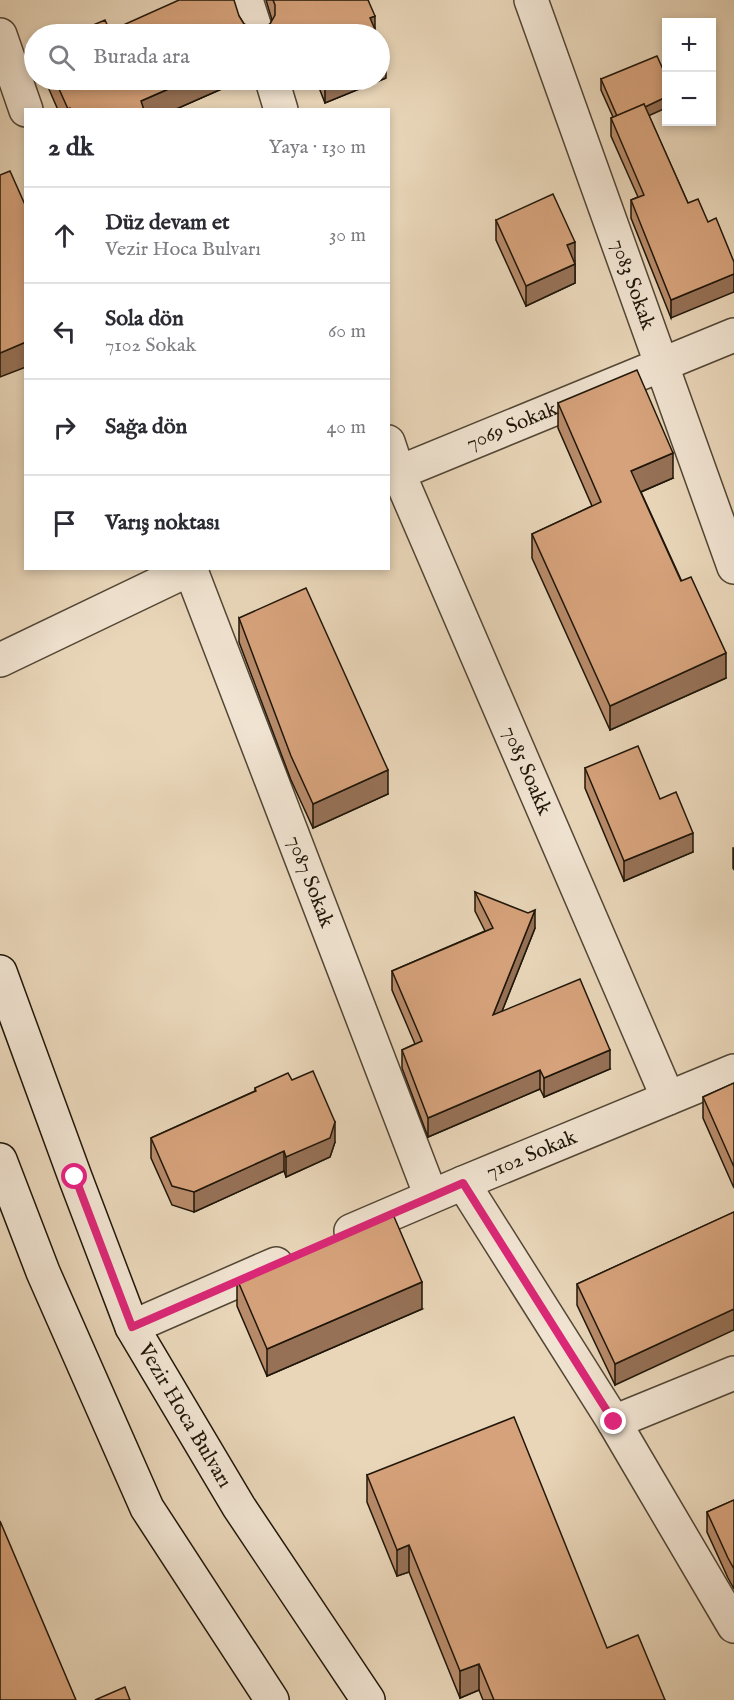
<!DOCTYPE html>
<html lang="tr">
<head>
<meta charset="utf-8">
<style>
	body { margin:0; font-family:"IM FELL English",serif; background:#f2f2f3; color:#2b2b33 }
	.controls { position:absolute; right:18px; top:18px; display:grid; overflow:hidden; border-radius:0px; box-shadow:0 3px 9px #0003 }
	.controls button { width:54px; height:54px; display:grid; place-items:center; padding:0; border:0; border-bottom:2px solid #e1e1e2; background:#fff; color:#2b2b33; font:30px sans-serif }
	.stop { position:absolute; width:18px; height:18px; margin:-14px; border:4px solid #db2777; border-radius:50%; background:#fff }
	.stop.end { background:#db2777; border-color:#fff; box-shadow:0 2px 6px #0008 }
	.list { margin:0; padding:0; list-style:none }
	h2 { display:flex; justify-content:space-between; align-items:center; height:78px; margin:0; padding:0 24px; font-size:26px }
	h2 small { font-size:20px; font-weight:400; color:#7c7c81 }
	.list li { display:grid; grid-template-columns:39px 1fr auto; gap:18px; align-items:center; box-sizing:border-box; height:96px; padding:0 24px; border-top:2px solid #e1e1e2 }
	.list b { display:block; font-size:22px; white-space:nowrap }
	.list p { margin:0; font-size:20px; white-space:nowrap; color:#7c7c81 }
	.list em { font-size:20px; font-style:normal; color:#7c7c81 }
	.icon { flex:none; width:33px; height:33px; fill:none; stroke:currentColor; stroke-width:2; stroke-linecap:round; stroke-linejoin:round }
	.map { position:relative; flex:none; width:734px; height:1700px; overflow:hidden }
	.search { position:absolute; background:#fff; box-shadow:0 3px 9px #0003; left:24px; top:24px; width:366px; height:66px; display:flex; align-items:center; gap:15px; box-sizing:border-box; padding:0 21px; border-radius:33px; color:#7c7c81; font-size:22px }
	.panel { position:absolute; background:#fff; box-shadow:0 3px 9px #0003; left:24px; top:108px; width:366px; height:462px; border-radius:0px }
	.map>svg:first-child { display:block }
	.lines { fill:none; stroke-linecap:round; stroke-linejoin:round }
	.street-casing { stroke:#524635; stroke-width:36 }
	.secondary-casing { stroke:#1f1609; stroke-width:36 }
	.street { stroke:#f1e4d2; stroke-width:33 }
	.secondary { stroke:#f1e4d2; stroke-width:33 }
	.wall { fill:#b88b6a; stroke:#1f1609; stroke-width:1.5 }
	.shaded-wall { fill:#967156; stroke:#1f1609; stroke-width:1.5 }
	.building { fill:#d6a27b; stroke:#1f1609; stroke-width:1.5 }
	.route { stroke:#db2777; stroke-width:8 }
	.labels { text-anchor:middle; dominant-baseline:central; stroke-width:4.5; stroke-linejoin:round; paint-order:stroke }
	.street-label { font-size:21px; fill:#1f1609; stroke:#f1e4d2 }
</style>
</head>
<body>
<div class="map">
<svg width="734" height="1700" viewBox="0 0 734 1700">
	<rect width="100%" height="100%" fill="#e9d6b9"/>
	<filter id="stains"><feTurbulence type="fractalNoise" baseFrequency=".00333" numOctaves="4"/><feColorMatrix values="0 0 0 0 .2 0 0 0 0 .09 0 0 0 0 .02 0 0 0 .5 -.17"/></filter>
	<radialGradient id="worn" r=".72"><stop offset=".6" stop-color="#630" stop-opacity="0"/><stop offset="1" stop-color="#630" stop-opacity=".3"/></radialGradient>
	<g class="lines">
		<!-- street casing -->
		<g class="street-casing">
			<g id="street">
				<polyline points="246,0 257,34"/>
				<path id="s1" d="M 531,0 L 734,567"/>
				<polyline points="0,35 26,110"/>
				<polyline points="272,80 281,110"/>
				<path id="s2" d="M 388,442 L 398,472 L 668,1098"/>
				<path id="s3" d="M 388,477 L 734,335"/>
				<path id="s4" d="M 190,568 L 431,1196"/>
				<polyline points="0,660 192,568"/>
				<polyline points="463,1183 614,1422 734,1626"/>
				<path id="s5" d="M 351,1231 L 463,1183 L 734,1071"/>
				<polyline points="132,1327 276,1264"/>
				<polyline points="614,1422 734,1373"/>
			</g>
		</g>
		<!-- secondary casing -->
		<g class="secondary-casing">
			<g id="secondary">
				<path id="s6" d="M 0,972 L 75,1177 L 132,1327 L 239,1507 L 368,1700"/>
				<polyline points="0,1160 43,1272 147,1508 272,1700"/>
			</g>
		</g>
		<!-- street -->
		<use href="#street" class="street"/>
		<!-- secondary -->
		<use href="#secondary" class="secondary"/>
	</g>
	<!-- wall -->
	<g class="wall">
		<polygon points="266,0 368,0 375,29 377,34 72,34 239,16 244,24 254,29 262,29 270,24 272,20"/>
		<polygon points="386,78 325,103 316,80 380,80"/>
		<polygon points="601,79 649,116 688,203 671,318 631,218 631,200 638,197 611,136 611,118 613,117 601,90"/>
		<polygon points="45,80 242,80 174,110 58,110"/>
		<polygon points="496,220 575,261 575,283 526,306 496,240"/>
		<polygon points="558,403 673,478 641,492 726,678 610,730 532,558 532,534 592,506 558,428"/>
		<polygon points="239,618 388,794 313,828 291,780 239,642"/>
		<polygon points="585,768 660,799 693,852 624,881 585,788"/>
		<polygon points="733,848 734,848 734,870 733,868"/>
		<polygon points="475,892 535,928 502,1011 610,1069 544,1097 540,1089 428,1137 402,1068 402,1050 415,1044 392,990 392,971 485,931 475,911"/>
		<polygon points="292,1080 335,1142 330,1157 286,1177 284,1171 194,1212 172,1205 151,1158 151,1138 255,1091 255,1088"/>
		<polygon points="734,1083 734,1188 703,1118 703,1097"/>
		<polygon points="734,1212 615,1385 577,1305 577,1284"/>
		<polygon points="237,1279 422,1309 267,1376 237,1306"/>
		<polygon points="367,1475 607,1648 665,1700 483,1700 479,1690 460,1698 409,1572 397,1576 367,1502"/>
		<polygon points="734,1500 734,1589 728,1578 707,1532 707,1512"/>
	</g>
	<!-- shaded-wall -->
	<g class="shaded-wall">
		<polygon points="375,16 375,34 370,18"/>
		<polygon points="304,28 304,34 290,34"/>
		<polygon points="386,54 386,78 325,103 325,80 380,80 380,57"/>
		<polygon points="189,80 242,80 174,110 141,110 141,101"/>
		<polygon points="666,97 666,108 619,129 619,119"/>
		<polygon points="575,242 575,261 567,265 567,245"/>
		<polygon points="575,264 575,283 526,306 526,286"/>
		<polygon points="734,274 734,292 671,318 671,300"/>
		<polygon points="26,342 26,367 0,377 0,353"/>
		<polygon points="673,453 673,478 631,496 631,471"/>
		<polygon points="726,653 726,678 610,730 610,706"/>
		<polygon points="388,770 388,794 313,828 313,804"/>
		<polygon points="693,833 693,852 624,881 624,861"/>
		<polygon points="535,910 535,928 493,1034 493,1015"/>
		<polygon points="610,1050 610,1069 544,1097 544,1078"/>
		<polygon points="540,1070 540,1089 428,1137 428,1118"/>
		<polygon points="335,1122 335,1142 330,1157 286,1177 286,1157"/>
		<polygon points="284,1151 284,1171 194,1212 194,1192"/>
		<polygon points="422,1282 422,1309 267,1376 267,1349"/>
		<polygon points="734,1309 734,1330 615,1385 615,1364"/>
		<polygon points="409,1545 409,1572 397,1576 397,1550"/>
		<polygon points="479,1664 479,1690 460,1698 460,1671"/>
	</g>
	<!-- building -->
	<g class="building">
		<polygon points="179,0 234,0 239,16 244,24 254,29 262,29 270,24 275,15 275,5 273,0 368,0 375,16 370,18 377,34 307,34 304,28 290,34 72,34 105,20 110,31"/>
		<polygon points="380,39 386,54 380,57"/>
		<polygon points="657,56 666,76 666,97 645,107 644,104 617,116 601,79"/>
		<polygon points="55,80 189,80 141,101 144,110 71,110 70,108 68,109"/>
		<polygon points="644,104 688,203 698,199 708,222 716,218 734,262 734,274 671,300 631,200 644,195 611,118"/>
		<polygon points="10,171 26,207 26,342 0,353 0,175"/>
		<polygon points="553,194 575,242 567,245 575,264 526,286 496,220"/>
		<polygon points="637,370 673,453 631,471 681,581 691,577 726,653 610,706 532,534 601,502 558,403"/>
		<polygon points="306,588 388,770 313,804 291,756 239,618"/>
		<polygon points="638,746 660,799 676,792 693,833 624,861 585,768"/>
		<polygon points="475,892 528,913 535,910 493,1015 580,979 610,1050 544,1078 540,1070 428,1118 402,1050 422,1041 392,971 493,928"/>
		<polygon points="313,1071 335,1122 330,1138 286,1157 284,1151 194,1192 172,1186 151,1138 256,1091 255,1088 288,1073 292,1080"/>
		<polygon points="734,1083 734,1167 703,1097"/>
		<polygon points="392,1212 422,1282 267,1349 237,1279"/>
		<polygon points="734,1212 734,1309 615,1364 577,1284"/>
		<polygon points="514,1417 607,1648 638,1635 665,1700 494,1700 479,1664 460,1671 409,1545 397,1550 367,1475"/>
		<polygon points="734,1500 734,1569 728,1558 707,1512"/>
		<polygon points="0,1521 76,1700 0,1700"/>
		<polygon points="125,1687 130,1700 95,1700"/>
	</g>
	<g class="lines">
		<!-- route -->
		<polyline class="route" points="75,1177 132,1327 463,1183 614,1422"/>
	</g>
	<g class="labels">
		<!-- street labels -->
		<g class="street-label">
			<text stroke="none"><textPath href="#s1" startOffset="302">7083 Sokak</textPath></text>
			<text stroke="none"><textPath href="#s3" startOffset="134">7069 Sokak</textPath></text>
			<text stroke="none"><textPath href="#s2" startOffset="357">7085 Soakk</textPath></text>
			<text stroke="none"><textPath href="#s4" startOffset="336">7087 Sokak</textPath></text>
			<text stroke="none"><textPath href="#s5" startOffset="196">7102 Sokak</textPath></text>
			<text stroke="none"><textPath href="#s6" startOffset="482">Vezir Hoca Bulvarı</textPath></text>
		</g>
	</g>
	<rect width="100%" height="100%" filter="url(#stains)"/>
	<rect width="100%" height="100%" fill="url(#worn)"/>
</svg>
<div class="controls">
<button>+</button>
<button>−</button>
</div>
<div class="stop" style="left:75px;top:1177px"></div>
<div class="stop end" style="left:614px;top:1422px"></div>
<div class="search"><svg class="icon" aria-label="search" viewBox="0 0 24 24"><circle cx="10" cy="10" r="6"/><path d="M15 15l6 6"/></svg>Burada ara</div>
<section class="panel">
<h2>2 dk<small>Yaya · 130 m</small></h2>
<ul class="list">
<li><svg class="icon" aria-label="ahead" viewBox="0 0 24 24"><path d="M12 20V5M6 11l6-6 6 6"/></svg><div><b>Düz devam et</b><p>Vezir Hoca Bulvarı</p></div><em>30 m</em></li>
<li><svg class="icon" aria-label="left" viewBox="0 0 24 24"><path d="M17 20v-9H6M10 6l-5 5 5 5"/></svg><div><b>Sola dön</b><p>7102 Sokak</p></div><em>60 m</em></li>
<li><svg class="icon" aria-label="right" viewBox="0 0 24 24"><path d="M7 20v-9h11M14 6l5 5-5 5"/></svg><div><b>Sağa dön</b></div><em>40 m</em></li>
<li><svg class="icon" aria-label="arrive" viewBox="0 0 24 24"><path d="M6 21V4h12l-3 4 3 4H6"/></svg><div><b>Varış noktası</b></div></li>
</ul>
</section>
</div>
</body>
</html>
